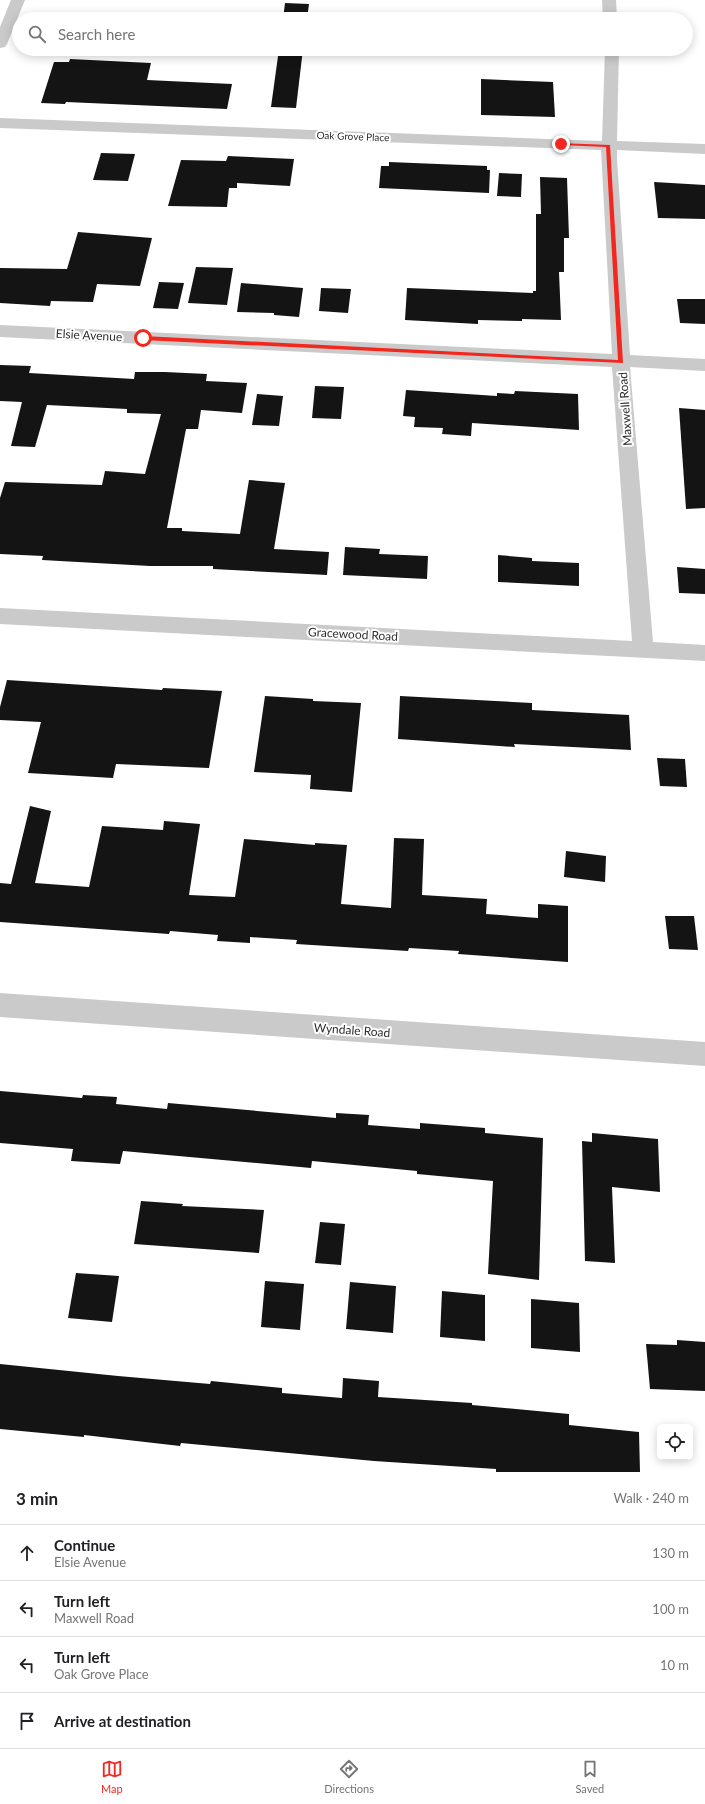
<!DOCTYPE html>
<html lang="en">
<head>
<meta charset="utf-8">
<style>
	body { margin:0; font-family:Lato,sans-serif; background:#f2f2f2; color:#202124 }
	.controls { position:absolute; right:12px; bottom:12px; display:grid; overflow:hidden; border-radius:6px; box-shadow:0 2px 10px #0003 }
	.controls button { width:36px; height:36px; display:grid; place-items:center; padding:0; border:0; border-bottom:1px solid #e0e0e0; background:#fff; color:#202124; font:20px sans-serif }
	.stop { position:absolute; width:12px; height:12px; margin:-9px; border:3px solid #f4271f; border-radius:50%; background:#fff }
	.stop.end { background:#f4271f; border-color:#fff; box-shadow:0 1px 4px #0008 }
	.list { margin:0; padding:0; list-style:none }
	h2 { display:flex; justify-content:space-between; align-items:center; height:52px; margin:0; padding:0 16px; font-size:17px }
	h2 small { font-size:13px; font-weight:400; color:#757577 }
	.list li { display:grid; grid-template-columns:26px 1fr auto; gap:12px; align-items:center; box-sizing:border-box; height:56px; padding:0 16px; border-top:1px solid #e0e0e0 }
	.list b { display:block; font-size:15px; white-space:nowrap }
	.list p { margin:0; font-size:13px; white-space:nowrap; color:#757577 }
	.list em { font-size:13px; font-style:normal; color:#757577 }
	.icon { flex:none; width:22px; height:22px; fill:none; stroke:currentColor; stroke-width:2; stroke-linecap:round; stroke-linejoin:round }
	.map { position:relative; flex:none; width:705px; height:1472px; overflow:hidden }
	.search { position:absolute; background:#fff; box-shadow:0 2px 10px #0003; left:12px; right:12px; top:12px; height:44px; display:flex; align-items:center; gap:10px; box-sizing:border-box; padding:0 14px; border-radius:22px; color:#757577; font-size:15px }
	.sheet { height:276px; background:#fff }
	nav { display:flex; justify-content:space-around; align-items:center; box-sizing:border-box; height:56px; border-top:1px solid #e0e0e0; background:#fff; font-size:11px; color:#757577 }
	nav a { display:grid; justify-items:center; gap:2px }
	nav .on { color:#f4271f }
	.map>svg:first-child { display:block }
	.building { fill:#141414 }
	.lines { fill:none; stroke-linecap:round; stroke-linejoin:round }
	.minor { fill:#cacaca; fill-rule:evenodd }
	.route { fill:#f4271f }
	.labels { text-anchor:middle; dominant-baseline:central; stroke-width:4; stroke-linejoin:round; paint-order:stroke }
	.far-street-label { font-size:10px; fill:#2d2d2d; stroke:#fff }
	.street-label { font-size:12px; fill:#2d2d2d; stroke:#fff }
</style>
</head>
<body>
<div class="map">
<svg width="705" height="1472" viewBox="0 0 705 1472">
	<rect width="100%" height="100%" fill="#fff"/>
	<!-- building -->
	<g class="building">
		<polygon points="285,3 309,4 307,19 283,19"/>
		<polygon points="279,49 303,49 296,108 271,107"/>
		<polygon points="70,59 151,63 147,80 232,84 227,109 66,102 65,104 41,103 54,62 69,62"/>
		<polygon points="481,79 553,82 555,117 481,115"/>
		<polygon points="101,153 135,154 128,181 93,180"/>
		<polygon points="228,156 294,159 290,186 237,183 237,188 229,188 227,207 168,206 181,160 226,161"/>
		<polygon points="389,162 487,166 487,170 490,170 489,193 379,188 381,166 389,166"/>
		<polygon points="499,173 522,174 521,197 497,196"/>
		<polygon points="540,177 567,178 569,238 564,238 564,272 559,272 561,320 522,319 522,321 478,320 478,324 405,320 407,288 533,293 533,291 536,291 536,214 541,214"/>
		<polygon points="654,182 705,185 705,219 658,218"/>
		<polygon points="78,232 152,238 140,286 97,284 93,302 51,301 50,306 0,303 0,268 67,269"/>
		<polygon points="196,267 233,268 227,305 188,303"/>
		<polygon points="159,282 184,283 178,309 153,308"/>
		<polygon points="241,283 303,288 299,317 274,315 274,313 237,312"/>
		<polygon points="321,288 351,289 348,313 319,311"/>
		<polygon points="677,299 705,299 705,324 680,323"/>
		<polygon points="0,365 31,366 29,373 134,379 135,372 165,372 207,374 206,381 247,383 242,413 201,410 198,429 186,429 167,528 182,528 182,531 240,534 249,480 285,483 274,549 329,552 327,575 213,569 213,566 150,566 42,560 43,556 0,554 0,498 5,482 102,485 105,471 145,474 161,414 127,413 127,409 47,405 35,447 11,446 22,402 0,401"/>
		<polygon points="315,386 344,387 341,419 312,418"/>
		<polygon points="406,390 497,396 497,393 514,394 515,391 578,394 579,430 472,423 471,436 442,434 443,428 414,427 415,417 403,416"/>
		<polygon points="257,394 283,396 279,426 252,425"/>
		<polygon points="679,408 705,410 705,508 686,509"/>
		<polygon points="345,547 380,549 379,554 428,556 427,579 343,575"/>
		<polygon points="498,555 532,558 532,561 579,563 579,586 498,582"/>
		<polygon points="677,567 705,569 705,594 679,593"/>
		<polygon points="7,680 162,690 163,688 222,691 209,768 116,764 113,778 28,773 41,722 0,720 0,707"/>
		<polygon points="265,696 313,699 313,701 361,703 352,792 310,789 311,775 254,772"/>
		<polygon points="400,696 532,703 532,710 629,715 631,750 514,744 515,747 398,739"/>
		<polygon points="657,758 685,759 687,787 660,786"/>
		<polygon points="30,806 51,811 35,883 89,887 102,826 163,830 164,821 200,824 189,895 235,897 244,839 315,845 315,843 347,845 341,904 391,908 394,838 424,839 422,895 487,899 486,914 538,918 538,904 568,906 568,962 458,954 459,951 409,948 408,951 296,944 297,940 250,937 250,943 217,941 218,935 170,931 169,934 0,922 0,883 11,884"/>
		<polygon points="566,851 606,856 605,882 564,877"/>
		<polygon points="665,916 694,916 698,950 669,949"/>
		<polygon points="0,1091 82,1098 83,1095 117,1097 116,1104 167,1109 168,1103 336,1118 336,1113 369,1115 368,1125 420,1129 420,1123 485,1128 485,1133 543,1138 539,1280 488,1274 493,1181 417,1174 417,1171 312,1161 311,1168 123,1151 120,1164 71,1161 73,1149 0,1143"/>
		<polygon points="592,1133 658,1139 660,1192 612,1187 615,1263 585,1261 582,1141 592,1142"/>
		<polygon points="141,1201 183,1204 182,1206 264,1210 259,1253 134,1244"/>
		<polygon points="320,1222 345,1224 341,1265 315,1263"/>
		<polygon points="76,1273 119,1276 112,1322 68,1318"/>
		<polygon points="265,1281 304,1284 300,1330 261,1327"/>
		<polygon points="350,1282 396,1286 393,1333 346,1329"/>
		<polygon points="442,1291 485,1295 485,1341 440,1337"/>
		<polygon points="531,1299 579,1303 580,1352 531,1348"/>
		<polygon points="677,1340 705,1342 705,1391 650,1389 646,1344 677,1345"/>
		<polygon points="0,1364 118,1376 210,1384 211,1381 282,1388 282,1393 342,1398 343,1378 379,1381 378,1397 472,1403 472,1405 569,1414 569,1425 639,1432 640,1472 496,1472 496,1469 374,1461 181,1443 180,1446 84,1435 84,1437 0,1429"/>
	</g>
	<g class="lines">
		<!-- minor -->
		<g class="minor">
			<polygon points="11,0 25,0 7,44 5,47 0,48 0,27"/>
			<polygon points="602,0 616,0 617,19 603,19"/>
			<polygon points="605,49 619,49 617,141 705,144 705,154 617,150 617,159 630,355 705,359 705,371 630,367 653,642 705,645 705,661 0,624 0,608 632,641 612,367 0,337 0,325 612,354 601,150 0,128 0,118 602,141"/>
			<polygon points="0,993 705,1042 705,1066 0,1017"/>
		</g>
	</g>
	<!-- route -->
	<polygon class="route" points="559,143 610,145 623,363 143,340 141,338 143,336 618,360 606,147 561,145"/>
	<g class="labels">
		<!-- far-street labels -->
		<g class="far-street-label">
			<text transform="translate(353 136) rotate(2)">Oak Grove Place</text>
		</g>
		<!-- street labels -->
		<g class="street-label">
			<text transform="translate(89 335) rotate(3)">Elsie Avenue</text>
			<text transform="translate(625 409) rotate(-94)">Maxwell Road</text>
			<text transform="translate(353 634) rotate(3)">Gracewood Road</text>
			<text transform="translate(352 1030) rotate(4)">Wyndale Road</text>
		</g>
	</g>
</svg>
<div class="controls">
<button><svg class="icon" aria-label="locate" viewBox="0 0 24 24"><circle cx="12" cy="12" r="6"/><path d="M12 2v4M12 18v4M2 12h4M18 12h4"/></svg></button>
</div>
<div class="stop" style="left:143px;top:338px"></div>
<div class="stop end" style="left:561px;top:144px"></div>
<div class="search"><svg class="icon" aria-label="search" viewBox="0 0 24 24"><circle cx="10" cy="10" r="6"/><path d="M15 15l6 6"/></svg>Search here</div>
</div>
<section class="sheet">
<h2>3 min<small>Walk · 240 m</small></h2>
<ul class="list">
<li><svg class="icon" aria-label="ahead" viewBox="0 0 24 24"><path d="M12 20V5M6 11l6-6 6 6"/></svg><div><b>Continue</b><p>Elsie Avenue</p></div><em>130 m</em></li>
<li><svg class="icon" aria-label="left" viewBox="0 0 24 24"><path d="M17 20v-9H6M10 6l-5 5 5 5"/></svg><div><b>Turn left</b><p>Maxwell Road</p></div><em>100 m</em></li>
<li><svg class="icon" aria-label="left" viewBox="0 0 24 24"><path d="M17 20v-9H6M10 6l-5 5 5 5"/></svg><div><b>Turn left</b><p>Oak Grove Place</p></div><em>10 m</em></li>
<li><svg class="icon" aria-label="arrive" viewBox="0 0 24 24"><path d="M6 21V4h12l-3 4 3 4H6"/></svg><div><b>Arrive at destination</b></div></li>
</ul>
</section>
<nav>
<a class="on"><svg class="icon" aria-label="map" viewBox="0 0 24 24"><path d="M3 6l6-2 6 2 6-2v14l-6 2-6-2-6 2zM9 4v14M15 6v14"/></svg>Map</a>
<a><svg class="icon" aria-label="directions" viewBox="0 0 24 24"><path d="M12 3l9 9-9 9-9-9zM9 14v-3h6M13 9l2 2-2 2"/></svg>Directions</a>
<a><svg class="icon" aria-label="saved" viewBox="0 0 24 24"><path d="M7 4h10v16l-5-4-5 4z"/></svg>Saved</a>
</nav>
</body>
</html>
